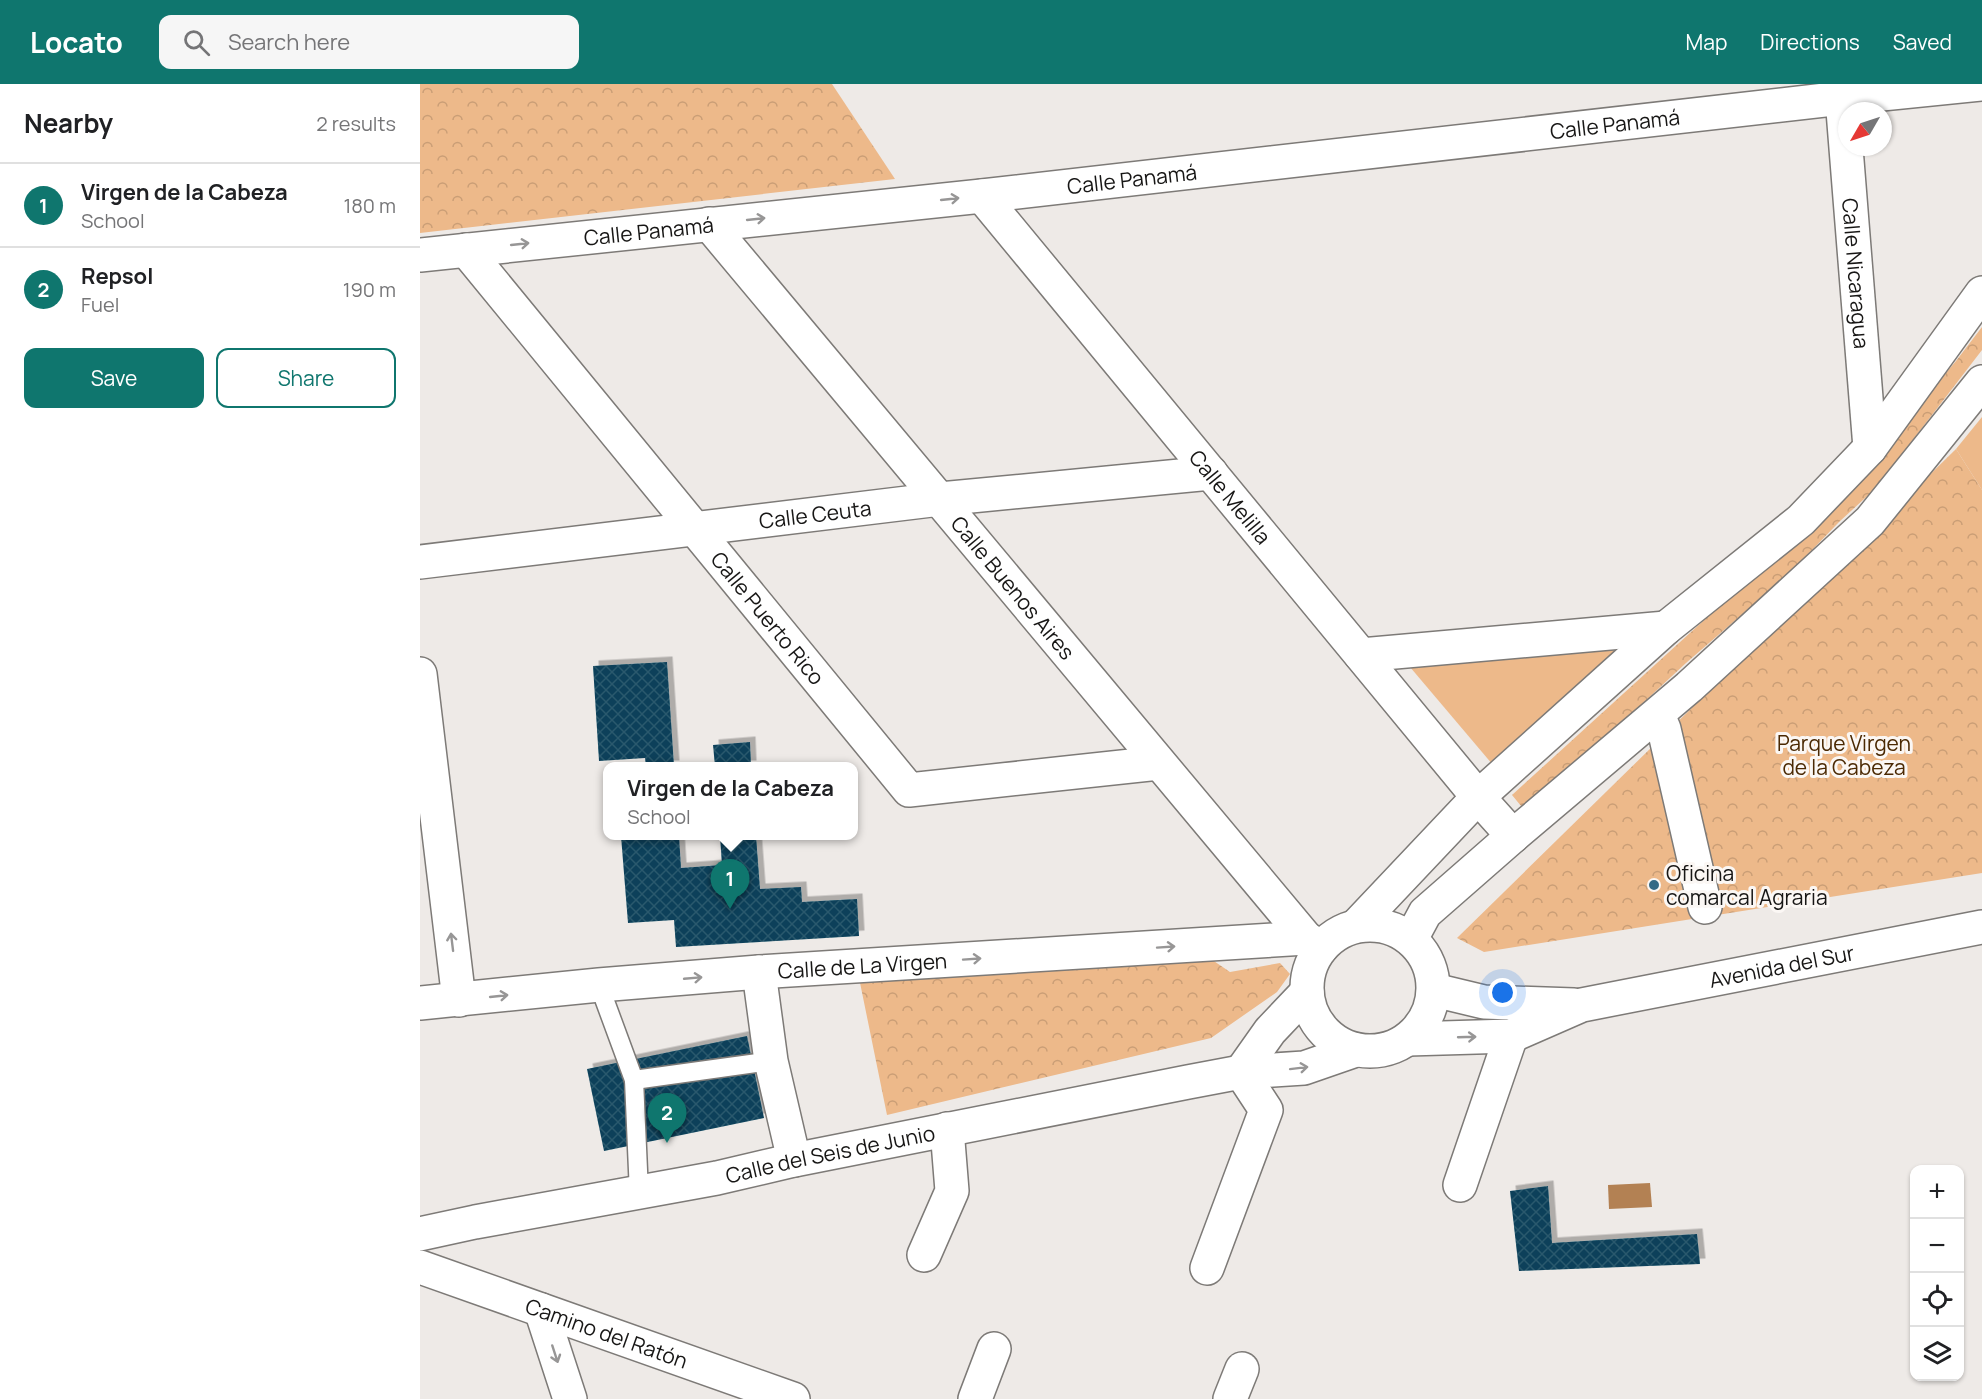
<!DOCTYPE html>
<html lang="en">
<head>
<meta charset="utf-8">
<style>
	body { margin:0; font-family:Manrope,sans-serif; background:#f6f6f6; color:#202124 }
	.controls { position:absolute; right:18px; bottom:18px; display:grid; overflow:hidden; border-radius:12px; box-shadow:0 2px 4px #0004 }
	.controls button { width:54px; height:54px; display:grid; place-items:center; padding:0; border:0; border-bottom:2px solid #e0e0e0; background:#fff; color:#202124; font:30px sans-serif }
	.compass { position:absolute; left:1418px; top:18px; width:54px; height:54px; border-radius:50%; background:#fff; box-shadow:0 2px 4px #0004; rotate:231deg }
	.you { position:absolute; left:1083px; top:909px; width:21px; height:21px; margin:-15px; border:4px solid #fff; border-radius:50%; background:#1a73e8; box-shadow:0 0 0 9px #1a73e833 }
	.badge { display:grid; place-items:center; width:39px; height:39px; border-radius:50%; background:#0f766e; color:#fff; font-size:20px; font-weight:700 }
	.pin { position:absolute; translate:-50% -50px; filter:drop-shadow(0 2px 3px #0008) }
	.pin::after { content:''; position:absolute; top:32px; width:21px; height:18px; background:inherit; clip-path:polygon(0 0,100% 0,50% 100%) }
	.popup { position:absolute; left:183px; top:678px; width:255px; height:78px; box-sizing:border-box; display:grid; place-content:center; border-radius:12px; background:#fff; filter:drop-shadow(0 2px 4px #0005); font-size:20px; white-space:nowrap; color:#757577 }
	.popup b { font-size:22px; color:#202124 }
	.popup::after { content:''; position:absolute; left:50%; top:100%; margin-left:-12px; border:12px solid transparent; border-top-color:#fff }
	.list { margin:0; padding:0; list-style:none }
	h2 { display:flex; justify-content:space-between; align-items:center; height:78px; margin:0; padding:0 24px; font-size:26px }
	h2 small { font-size:20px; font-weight:400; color:#757577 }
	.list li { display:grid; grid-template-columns:39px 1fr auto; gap:18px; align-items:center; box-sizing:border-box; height:84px; padding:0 24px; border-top:2px solid #e0e0e0 }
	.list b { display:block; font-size:22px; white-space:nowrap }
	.list p { margin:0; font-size:20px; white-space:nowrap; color:#757577 }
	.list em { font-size:20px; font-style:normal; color:#757577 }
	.actions { display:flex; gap:12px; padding:18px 24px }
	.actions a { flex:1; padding:14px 0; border:2px solid #0f766e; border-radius:12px; text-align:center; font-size:21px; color:#0f766e }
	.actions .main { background:#0f766e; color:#fff }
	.icon { flex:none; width:33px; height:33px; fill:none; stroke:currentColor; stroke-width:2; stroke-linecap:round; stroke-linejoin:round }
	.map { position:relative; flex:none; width:1562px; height:1315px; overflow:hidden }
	header { display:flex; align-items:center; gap:36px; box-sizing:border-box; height:84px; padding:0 30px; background:#0f766e; color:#fff }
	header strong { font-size:28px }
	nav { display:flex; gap:33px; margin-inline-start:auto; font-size:21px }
	.search { width:420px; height:54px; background:#f6f6f6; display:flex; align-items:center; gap:15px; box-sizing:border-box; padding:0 21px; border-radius:12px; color:#757577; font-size:22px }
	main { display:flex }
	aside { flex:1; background:#fff }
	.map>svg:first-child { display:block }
	.park { fill:url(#park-crowns) }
	.garden { fill:#edb98a }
	.water { fill:#b38153 }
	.building { fill:url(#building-cross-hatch); filter:url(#shadow) }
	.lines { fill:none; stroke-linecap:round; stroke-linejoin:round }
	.lane-casing { stroke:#7d7a77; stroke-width:21 }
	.street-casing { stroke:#7d7a77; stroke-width:36 }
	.lane { stroke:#fff; stroke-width:18 }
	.street { stroke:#fff; stroke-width:33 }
	.oneway { stroke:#979696 }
	.poi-dot { fill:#346985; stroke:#fbf7f4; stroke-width:2 }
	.labels { text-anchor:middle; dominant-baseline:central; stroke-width:6; stroke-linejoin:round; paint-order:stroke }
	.street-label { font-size:21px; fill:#171615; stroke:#fbf7f4 }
	.park-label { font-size:21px; fill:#4b2903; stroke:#fbf7f4 }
	.poi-label { font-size:21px; fill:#171615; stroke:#fbf7f4; text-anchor:start }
</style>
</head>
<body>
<header>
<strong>Locato</strong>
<div class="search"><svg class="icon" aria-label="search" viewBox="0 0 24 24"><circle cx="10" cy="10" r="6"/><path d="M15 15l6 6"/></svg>Search here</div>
<nav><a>Map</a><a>Directions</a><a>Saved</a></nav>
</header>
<main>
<aside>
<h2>Nearby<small>2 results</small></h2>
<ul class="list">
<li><span class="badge">1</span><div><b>Virgen de la Cabeza</b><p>School</p></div><em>180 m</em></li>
<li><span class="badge">2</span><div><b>Repsol</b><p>Fuel</p></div><em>190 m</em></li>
</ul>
<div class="actions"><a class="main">Save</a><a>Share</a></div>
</aside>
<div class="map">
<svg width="1562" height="1315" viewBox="0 0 1562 1315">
	<defs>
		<pattern id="park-crowns" width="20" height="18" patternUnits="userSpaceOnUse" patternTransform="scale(1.5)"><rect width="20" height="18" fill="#edb98a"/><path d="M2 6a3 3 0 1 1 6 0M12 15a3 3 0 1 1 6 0" fill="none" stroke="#ca9e76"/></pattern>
		<pattern id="building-cross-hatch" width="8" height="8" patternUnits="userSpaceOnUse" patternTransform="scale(1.5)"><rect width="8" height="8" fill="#08415a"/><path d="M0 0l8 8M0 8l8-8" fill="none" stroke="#2b596d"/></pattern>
		<filter id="shadow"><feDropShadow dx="5.5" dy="-5.5" stdDeviation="0" flood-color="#0004"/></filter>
	</defs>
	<rect width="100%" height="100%" fill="#eeeae7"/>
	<!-- park -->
	<g class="park">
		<polygon points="0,0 412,0 475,95 0,149"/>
		<polygon points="1562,243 1562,266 1455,405 1419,438 1371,488 1266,579 1106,728 1092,711 1427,406 1536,277"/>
		<polygon points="1536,365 1562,406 1562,789 1064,868 1037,854"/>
		<polygon points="785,871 810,888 860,879 870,890 857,908 791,954 467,1031 437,884"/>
	</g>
	<!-- garden -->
	<g class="garden">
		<polygon points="1562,333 1562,406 1536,365"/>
		<polygon points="1207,565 1073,681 990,583"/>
	</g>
	<!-- water -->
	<polygon class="water" points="1230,1099 1232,1123 1189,1125 1188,1101"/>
	<!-- building -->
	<g class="building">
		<polygon points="247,578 254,682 226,682 225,674 179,677 173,582"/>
		<polygon points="330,658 331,682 295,682 293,661"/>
		<polygon points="201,752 259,752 261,784 302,781 300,752 336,752 340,805 381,803 382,818 437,815 439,852 256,863 254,836 208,839"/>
		<polygon points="327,952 344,1034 184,1067 167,985"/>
		<polygon points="1128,1102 1132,1159 1277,1150 1280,1180 1099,1187 1090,1107"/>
	</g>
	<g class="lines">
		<!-- lane casing -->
		<g class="lane-casing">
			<g id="lane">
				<polyline points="179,901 214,996 351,977"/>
				<polyline points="214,996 219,1109"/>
			</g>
		</g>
		<!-- street casing -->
		<g class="street-casing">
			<g id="street">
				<path id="s1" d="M 1422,14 L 1450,364"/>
				<path id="s2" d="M 562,112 L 1058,713 L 1093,752"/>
				<path id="s3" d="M 289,140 L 886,854 L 901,864"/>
				<path id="s4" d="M 46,166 L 489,706 L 739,679"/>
				<path id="s5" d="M 0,171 L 562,112 L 1422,14 L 1562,0"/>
				<path id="s6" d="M 0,478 L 520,415 L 791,389"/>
				<polyline points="941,571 1246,544"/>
				<polyline points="0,590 39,916"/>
				<polyline points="1238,631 1244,645 1285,823"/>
				<circle cx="950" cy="904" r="63"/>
				<polyline points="936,842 1058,713 1246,544 1381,436 1450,364 1562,209"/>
				<polyline points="991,855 1005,829 1093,752 1269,603 1450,437 1562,298"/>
				<polyline points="339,888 351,977 374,1076"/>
				<polyline points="1014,906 1064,918 1154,921"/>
				<path id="s7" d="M 0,919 L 179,901 L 339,888 L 886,854"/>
				<path id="s8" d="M 988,955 L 1091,952 L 1162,921 L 1562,843"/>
				<polyline points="821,988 850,947 887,908"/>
				<polyline points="1040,1101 1091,952"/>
				<path id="s9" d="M 0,1150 L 55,1138 L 297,1094 L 374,1076 L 768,998 L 821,988 L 884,984 L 936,966"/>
				<polyline points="504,1171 532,1107 527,1045"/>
				<path id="s10" d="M 0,1183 L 373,1315"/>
				<polyline points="787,1184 846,1026 821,988"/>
				<polyline points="121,1226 150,1315"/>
				<polyline points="555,1315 574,1265"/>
				<polyline points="810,1315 822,1285"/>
			</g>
		</g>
		<!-- lane -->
		<use href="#lane" class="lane"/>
		<!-- street -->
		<use href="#street" class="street"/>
	</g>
	<!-- one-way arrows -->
	<defs><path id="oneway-shaft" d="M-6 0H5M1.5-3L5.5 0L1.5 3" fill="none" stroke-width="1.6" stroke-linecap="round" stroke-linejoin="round" transform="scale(1.5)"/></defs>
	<g class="oneway">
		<use href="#oneway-shaft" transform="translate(530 115) rotate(-6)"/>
		<use href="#oneway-shaft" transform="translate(336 135) rotate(-6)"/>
		<use href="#oneway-shaft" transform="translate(100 160) rotate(-6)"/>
		<use href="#oneway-shaft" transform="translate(32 858) rotate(-97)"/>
		<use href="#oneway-shaft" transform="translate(746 863) rotate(-4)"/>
		<use href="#oneway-shaft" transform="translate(552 875) rotate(-4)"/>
		<use href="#oneway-shaft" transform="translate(273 894) rotate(-5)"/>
		<use href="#oneway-shaft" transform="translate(79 912) rotate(-6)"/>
		<use href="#oneway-shaft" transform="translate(1047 953) rotate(-2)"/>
		<use href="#oneway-shaft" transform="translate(879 984) rotate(-7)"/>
		<use href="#oneway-shaft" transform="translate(135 1270) rotate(72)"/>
	</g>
	<!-- markers -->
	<circle class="poi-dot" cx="1234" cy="801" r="6"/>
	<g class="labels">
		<!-- street labels -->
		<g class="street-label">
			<text stroke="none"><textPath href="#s5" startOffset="1202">Calle Panamá</textPath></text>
			<text stroke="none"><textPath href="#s5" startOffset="716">Calle Panamá</textPath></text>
			<text stroke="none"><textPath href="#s5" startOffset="230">Calle Panamá</textPath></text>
			<text stroke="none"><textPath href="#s1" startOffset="176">Calle Nicaragua</textPath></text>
			<text stroke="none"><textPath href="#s2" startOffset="390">Calle Melilla</textPath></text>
			<text stroke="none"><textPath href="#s6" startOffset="398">Calle Ceuta</textPath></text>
			<text stroke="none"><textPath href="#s3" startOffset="474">Calle Buenos Aires</textPath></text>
			<text stroke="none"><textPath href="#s4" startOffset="476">Calle Puerto Rico</textPath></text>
			<text stroke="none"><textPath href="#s7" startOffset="444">Calle de La Virgen</textPath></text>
			<text stroke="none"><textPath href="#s8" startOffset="384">Avenida del Sur</textPath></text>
			<text stroke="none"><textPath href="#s9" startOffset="418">Calle del Seis de Junio</textPath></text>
			<text stroke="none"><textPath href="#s10" startOffset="198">Camino del Ratón</textPath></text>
		</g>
		<!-- park labels -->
		<g class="park-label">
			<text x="1424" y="659">Parque Virgen<tspan x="1424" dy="24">de la Cabeza</tspan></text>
		</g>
		<!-- poi labels -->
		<g class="poi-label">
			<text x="1246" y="789">Oficina<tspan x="1246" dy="24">comarcal Agraria</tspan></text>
		</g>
	</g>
</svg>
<div class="controls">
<button>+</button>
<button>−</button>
<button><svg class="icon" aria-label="locate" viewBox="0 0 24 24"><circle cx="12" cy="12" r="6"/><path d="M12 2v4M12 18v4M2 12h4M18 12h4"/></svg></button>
<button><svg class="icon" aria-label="layers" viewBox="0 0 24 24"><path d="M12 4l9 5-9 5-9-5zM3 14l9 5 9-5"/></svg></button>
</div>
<svg class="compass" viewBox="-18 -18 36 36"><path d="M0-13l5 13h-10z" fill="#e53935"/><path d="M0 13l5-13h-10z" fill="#757577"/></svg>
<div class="you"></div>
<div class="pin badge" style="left:310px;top:825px">1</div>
<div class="popup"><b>Virgen de la Cabeza</b>School</div>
<div class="pin badge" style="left:247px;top:1059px">2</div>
</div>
</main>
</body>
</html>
